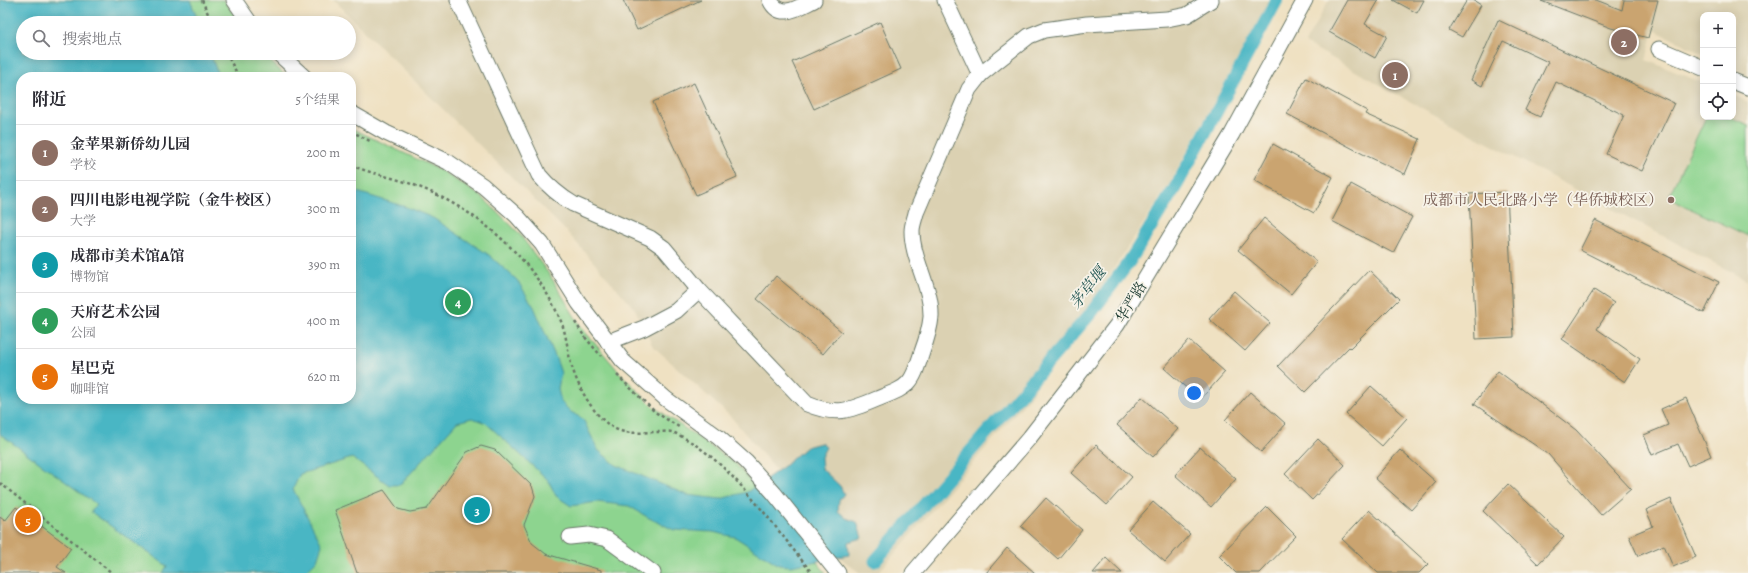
<!DOCTYPE html>
<html lang="zh">
<head>
<meta charset="utf-8">
<style>
	body { margin:0; font-family:Alegreya,"Noto Serif SC",serif; background:#f7f7f7; color:#2b2b33 }
	.controls { position:absolute; right:12px; top:12px; display:grid; overflow:hidden; border-radius:8px; box-shadow:0 2px 10px #0003 }
	.controls button { width:36px; height:36px; display:grid; place-items:center; padding:0; border:0; border-bottom:1px solid #e1e1e2; background:#fff; color:#2b2b33; font:20px sans-serif }
	.you { position:absolute; left:1194px; top:393px; width:14px; height:14px; margin:-10px; border:3px solid #fff; border-radius:50%; background:#1a73e8; box-shadow:0 0 0 6px #1a73e833 }
	.badge { display:grid; place-items:center; width:26px; height:26px; border-radius:50%; background:#1f6fb2; color:#fff; font-size:13px; font-weight:700 }
	.pin { position:absolute; translate:-50% -50%; border:2px solid #fff; box-shadow:0 1px 4px #0006 }
	.list { margin:0; padding:0; list-style:none }
	h2 { display:flex; justify-content:space-between; align-items:center; height:52px; margin:0; padding:0 16px; font-size:17px }
	h2 small { font-size:13px; font-weight:400; color:#7c7c81 }
	.list li { display:grid; grid-template-columns:26px 1fr auto; gap:12px; align-items:center; box-sizing:border-box; height:56px; padding:0 16px; border-top:1px solid #e1e1e2 }
	.list b { display:block; font-size:15px; white-space:nowrap }
	.list p { margin:0; font-size:13px; white-space:nowrap; color:#7c7c81 }
	.list em { font-size:13px; font-style:normal; color:#7c7c81 }
	.icon { flex:none; width:22px; height:22px; fill:none; stroke:currentColor; stroke-width:2; stroke-linecap:round; stroke-linejoin:round }
	.map { position:relative; flex:none; width:1748px; height:573px; overflow:hidden }
	.search { position:absolute; background:#fff; box-shadow:0 2px 10px #0003; left:16px; top:16px; width:340px; height:44px; display:flex; align-items:center; gap:10px; box-sizing:border-box; padding:0 14px; border-radius:22px; color:#7c7c81; font-size:15px }
	.panel { position:absolute; background:#fff; box-shadow:0 2px 10px #0003; left:16px; top:72px; width:340px; height:332px; border-radius:16px }
	.map>svg:first-child { display:block }
	.built { fill:#dbd1b2 }
	.green { fill:#8dd48f; stroke:#568862 }
	.water { fill:#48b6c4; stroke:#347a7c }
	.lines { fill:none; stroke-linecap:round; stroke-linejoin:round }
	.canal { stroke:#48b6c4; stroke-width:13 }
	.building { fill:#caa470 }
	.minor-casing { stroke:#687666; stroke-width:17 }
	.path { stroke:#687666; stroke-width:2.5; stroke-dasharray:3 3; stroke-linecap:butt }
	.minor { stroke:#fff; stroke-width:15 }
	.education-dot { fill:#8d6e63; stroke:#f7f3e8; stroke-width:1.5 }
	.labels { text-anchor:middle; dominant-baseline:central; stroke-width:3.5; stroke-linejoin:round; paint-order:stroke }
	.education-label { font-size:15px; fill:#785e54; stroke:#f7f3e8; text-anchor:end }
	.street-label { font-size:15px; fill:#1f3d34; stroke:#f7f3e8 }
	.water-label { font-size:16px; font-style:italic; fill:#295b58; stroke:#f7f3e8 }
</style>
</head>
<body>
<div class="map">
<svg width="1748" height="573" viewBox="0 0 1748 573">
	<rect width="100%" height="100%" fill="#f7f3e8"/>
	<filter id="ink" filterUnits="userSpaceOnUse"><feTurbulence type="fractalNoise" baseFrequency=".025" numOctaves="2"/><feDisplacementMap in="SourceGraphic" scale="8" xChannelSelector="R" yChannelSelector="G"/><feConvolveMatrix kernelMatrix="1 2 1 2 8 2 1 2 1" color-interpolation-filters="sRGB"/></filter>
	<filter id="wash" filterUnits="userSpaceOnUse"><feTurbulence type="fractalNoise" baseFrequency=".012" numOctaves="4" result="noise"/><feDisplacementMap in="SourceGraphic" scale="16" xChannelSelector="R" yChannelSelector="G"/><feGaussianBlur stdDeviation="0.9" result="paint"/><feColorMatrix in="noise" values="0 0 0 0 0 0 0 0 0 0 0 0 0 0 0 0 0 1.4 0 .05"/><feComposite in="paint" operator="in"/></filter>
	<g filter="url(#wash)">
		<rect width="100%" height="100%" fill="#efe1c2"/>
		<!-- built -->
		<g class="built">
			<polygon points="333,0 1270,0 1169,184 1029,398 878,573 860,573 844,561 817,530 781,476 732,418 652,345 635,309 567,232"/>
			<polygon points="1329,0 1748,0 1748,76 1733,68 1733,15 1703,15 1703,54 1654,30 1646,60 1703,83 1703,117 1733,117 1733,95 1748,102 1748,281 1420,107 1305,43"/>
		</g>
		<!-- green -->
		<g class="green">
			<polygon points="0,0 224,0 240,23 23,23 23,53 262,53 287,77 21,77 21,399 351,399 351,128 440,170 482,197 518,232 551,277 581,327 620,373 654,407 736,464 826,573 0,573"/>
			<polygon points="1706,117 1730,117 1748,125 1748,236 1668,198"/>
		</g>
		<!-- water -->
		<polygon class="water" points="0,0 190,0 199,23 23,23 23,53 210,53 219,77 21,77 21,399 351,399 351,190 406,207 433,218 489,255 517,280 534,307 555,356 561,373 558,389 561,402 571,412 583,419 598,450 616,465 687,495 720,499 747,492 783,467 806,447 821,443 826,447 821,457 822,469 840,486 844,494 839,500 838,511 846,518 857,522 862,538 848,542 849,555 791,566 779,565 735,537 713,532 674,530 649,518 629,506 597,502 571,506 556,496 548,480 486,423 472,418 457,422 400,485 389,485 352,458 300,474 293,489 322,545 317,560 304,573 163,573 167,566 91,512 96,504 0,434"/>
		<g class="lines">
			<!-- canal -->
			<polyline class="canal" points="875,561 1091,313 1129,262 1178,183 1277,0"/>
		</g>
		<g id="blocks">
			<!-- building -->
			<g class="building">
				<polygon points="623,0 701,0 637,30"/>
				<polygon points="1347,0 1379,0 1365,24 1387,36 1375,58 1329,32"/>
				<polygon points="1393,0 1424,0 1417,13"/>
				<polygon points="1467,0 1473,0 1481,5 1462,37 1449,30"/>
				<polygon points="1596,0 1622,10 1624,0 1658,0 1648,38 1611,28 1541,1"/>
				<polygon points="1498,20 1674,103 1642,171 1606,154 1624,115 1556,82 1540,117 1525,110 1548,62 1503,41 1482,86 1471,80"/>
				<polygon points="880,22 901,69 814,109 792,62"/>
				<polygon points="1306,78 1367,111 1365,114 1420,139 1405,174 1363,154 1287,114"/>
				<polygon points="694,83 737,177 696,195 653,102"/>
				<polygon points="1273,144 1333,177 1314,213 1254,180"/>
				<polygon points="1351,184 1412,217 1393,253 1332,221"/>
				<polygon points="1507,192 1514,337 1476,339 1469,194"/>
				<polygon points="1264,218 1317,262 1291,294 1238,250"/>
				<polygon points="1595,220 1719,282 1704,313 1580,250"/>
				<polygon points="1369,270 1399,299 1350,348 1349,347 1305,392 1278,366"/>
				<polygon points="776,276 842,332 823,354 757,299"/>
				<polygon points="1594,290 1614,303 1597,329 1640,359 1625,382 1562,339"/>
				<polygon points="1234,291 1270,323 1245,351 1209,319"/>
				<polygon points="1189,340 1225,372 1200,400 1164,368"/>
				<polygon points="1498,371 1576,430 1631,489 1601,515 1548,454 1474,404"/>
				<polygon points="1371,386 1407,418 1382,446 1346,414"/>
				<polygon points="1250,392 1286,424 1261,452 1225,420"/>
				<polygon points="1142,397 1178,429 1153,457 1117,425"/>
				<polygon points="1686,398 1711,456 1688,466 1678,444 1652,455 1644,435 1668,425 1661,409"/>
				<polygon points="1318,439 1345,465 1312,500 1285,474"/>
				<polygon points="1096,445 1132,477 1107,505 1071,473"/>
				<polygon points="481,446 495,450 532,486 535,496 524,525 532,543 546,554 601,570 601,573 357,573 335,510 384,490 398,509 410,512 427,509 467,452"/>
				<polygon points="1200,447 1236,479 1211,507 1175,475"/>
				<polygon points="1400,450 1436,482 1411,510 1375,478"/>
				<polygon points="1508,484 1564,537 1538,564 1483,511"/>
				<polygon points="1046,498 1082,530 1058,559 1021,526"/>
				<polygon points="1671,499 1696,557 1673,567 1664,545 1638,556 1629,536 1653,526 1646,510"/>
				<polygon points="1153,502 1190,534 1165,562 1128,530"/>
				<polygon points="16,507 71,548 57,567 66,573 0,573 0,517 5,521"/>
				<polygon points="1267,507 1296,536 1260,573 1236,573 1219,556"/>
				<polygon points="1369,510 1428,564 1419,573 1378,573 1342,539"/>
				<polygon points="1007,548 1035,573 986,573"/>
				<polygon points="1106,558 1122,573 1093,573"/>
			</g>
		</g>
	</g>
	<g filter="url(#ink)">
		<use href="#blocks" fill-opacity="0" stroke="#687666" stroke-width="1"/>
		<g class="lines">
			<!-- minor casing -->
			<g class="minor-casing">
				<g id="minor">
					<polyline points="234,0 250,23"/>
					<path d="M 458,0 L 539,175 C 549,187 560,196 573,204 L 650,238 L 664,248 L 699,290 L 807,404 C 836,416 849,411 877,399 C 909,386 911,387 922,352 C 926,341 930,329 931,317 C 932,287 912,260 912,231 C 912,225 915,218 916,213 L 969,89 L 980,75 L 996,62 L 1029,36 L 1044,30 L 1087,24 L 1167,19 L 1187,15 L 1211,0"/>
					<path d="M 770,0 C 780,21 799,7 814,0"/>
					<polyline points="945,0 980,75"/>
					<polyline points="1659,49 1703,68"/>
					<polyline points="278,53 304,77"/>
					<polyline points="1733,81 1748,87"/>
					<polyline points="351,113 386,133 448,162 483,186 517,216 542,244 579,303 623,361 666,399 718,437 746,462 774,493 838,573"/>
					<polyline points="608,342 644,328 676,311 699,290"/>
					<polyline points="570,537 589,535 607,539 653,573"/>
					<polyline points="913,573 1030,437 1117,325 1232,134 1305,0"/>
				</g>
			</g>
			<!-- path -->
			<g class="path">
				<polyline points="202,0 212,23"/>
				<polyline points="226,53 239,77"/>
				<polyline points="260,53 266,60"/>
				<polyline points="351,131 370,141"/>
				<path d="M 351,165 C 371,174 393,177 414,185 C 477,209 533,257 560,319 C 567,334 567,351 572,367 C 578,386 588,404 601,418 C 621,438 634,432 659,432 C 663,432 668,431 672,432 C 726,454 775,528 812,573"/>
				<polyline points="575,322 584,336 601,356"/>
				<polyline points="617,375 655,412 679,427"/>
				<polyline points="0,483 112,573"/>
			</g>
			<!-- minor -->
			<use href="#minor" class="minor"/>
		</g>
	</g>
	<!-- markers -->
	<circle class="education-dot" cx="1671" cy="200" r="4"/>
	<g class="labels">
		<!-- education labels -->
		<g class="education-label">
			<text x="1663" y="200">成都市人民北路小学（华侨城校区）</text>
		</g>
		<!-- street labels -->
		<g class="street-label">
			<text transform="translate(1131 302) rotate(-59)">华严路</text>
		</g>
		<!-- water labels -->
		<g class="water-label">
			<text transform="translate(1088 288) rotate(-52)">茅草堰</text>
		</g>
	</g>
</svg>
<div class="controls">
<button>+</button>
<button>−</button>
<button><svg class="icon" aria-label="locate" viewBox="0 0 24 24"><circle cx="12" cy="12" r="6"/><path d="M12 2v4M12 18v4M2 12h4M18 12h4"/></svg></button>
</div>
<div class="you"></div>
<div class="pin badge" style="left:1395px;top:75px;background:#8d6e63">1</div>
<div class="pin badge" style="left:1624px;top:42px;background:#8d6e63">2</div>
<div class="pin badge" style="left:477px;top:510px;background:#0f9aa8">3</div>
<div class="pin badge" style="left:458px;top:302px;background:#2e9e5b">4</div>
<div class="pin badge" style="left:28px;top:520px;background:#e8710a">5</div>
<div class="search"><svg class="icon" aria-label="search" viewBox="0 0 24 24"><circle cx="10" cy="10" r="6"/><path d="M15 15l6 6"/></svg>搜索地点</div>
<section class="panel">
<h2>附近<small>5个结果</small></h2>
<ul class="list">
<li><span class="badge" style="background:#8d6e63">1</span><div><b>金苹果新侨幼儿园</b><p>学校</p></div><em>200 m</em></li>
<li><span class="badge" style="background:#8d6e63">2</span><div><b>四川电影电视学院（金牛校区）</b><p>大学</p></div><em>300 m</em></li>
<li><span class="badge" style="background:#0f9aa8">3</span><div><b>成都市美术馆A馆</b><p>博物馆</p></div><em>390 m</em></li>
<li><span class="badge" style="background:#2e9e5b">4</span><div><b>天府艺术公园</b><p>公园</p></div><em>400 m</em></li>
<li><span class="badge" style="background:#e8710a">5</span><div><b>星巴克</b><p>咖啡馆</p></div><em>620 m</em></li>
</ul>
</section>
</div>
</body>
</html>
